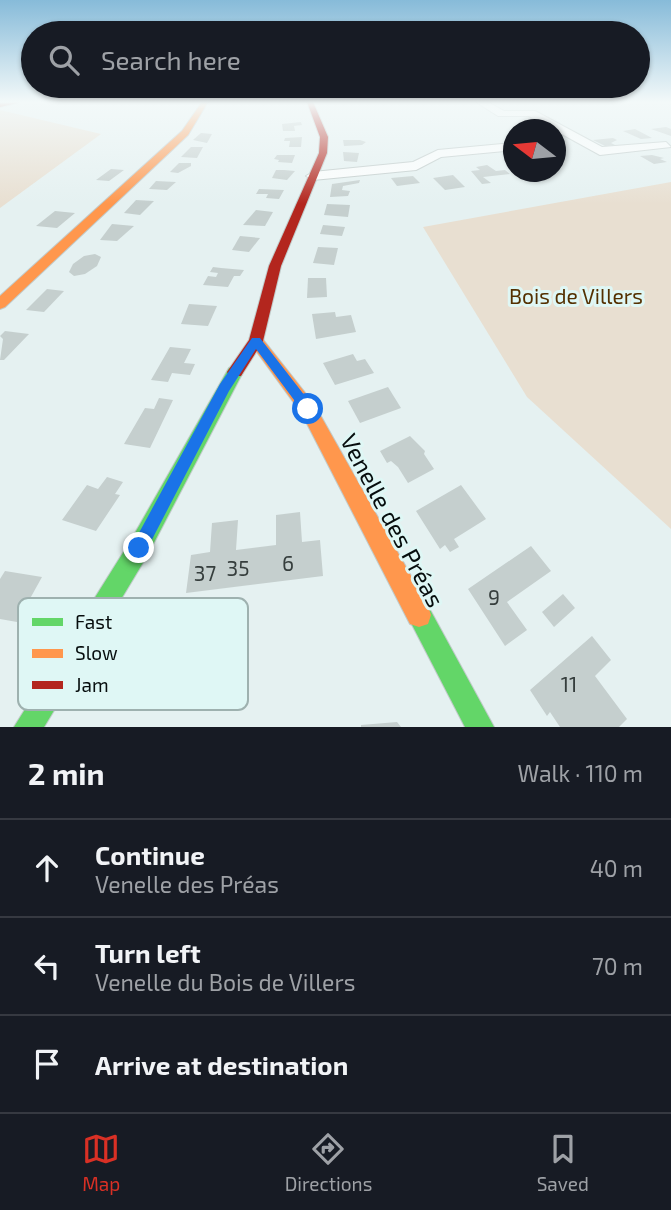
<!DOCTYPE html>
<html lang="en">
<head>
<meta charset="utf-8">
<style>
	body { margin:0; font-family:"Exo 2",sans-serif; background:#242831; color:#f1f3f6 }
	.compass { position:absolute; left:503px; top:119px; width:63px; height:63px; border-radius:50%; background:#171b24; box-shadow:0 2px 5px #0004; rotate:286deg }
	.stop { position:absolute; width:21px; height:21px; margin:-16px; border:5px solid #1a73e8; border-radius:50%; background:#fff }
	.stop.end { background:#1a73e8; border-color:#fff; box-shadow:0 2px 7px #0008 }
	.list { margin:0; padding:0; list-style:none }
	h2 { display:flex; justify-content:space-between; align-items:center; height:91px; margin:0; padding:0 28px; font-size:30px }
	h2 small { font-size:23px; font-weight:400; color:#9ea1a6 }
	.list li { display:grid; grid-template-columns:46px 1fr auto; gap:21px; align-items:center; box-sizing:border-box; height:98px; padding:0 28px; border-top:2px solid #363941 }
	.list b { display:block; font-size:26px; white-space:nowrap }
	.list p { margin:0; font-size:23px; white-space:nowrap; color:#9ea1a6 }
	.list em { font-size:23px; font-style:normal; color:#9ea1a6 }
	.icon { flex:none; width:38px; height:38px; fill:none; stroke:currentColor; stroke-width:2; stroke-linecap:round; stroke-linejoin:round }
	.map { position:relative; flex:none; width:671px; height:727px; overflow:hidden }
	.search { position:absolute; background:#171b24; box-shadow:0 2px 5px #0004; left:21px; right:21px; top:21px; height:77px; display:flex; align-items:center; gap:18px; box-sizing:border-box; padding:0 24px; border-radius:38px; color:#9ea1a6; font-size:26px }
	.sheet { height:385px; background:#171b24 }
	nav { display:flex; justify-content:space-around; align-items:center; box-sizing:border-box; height:98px; border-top:2px solid #363941; background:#171b24; font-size:19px; color:#9ea1a6 }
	nav a { display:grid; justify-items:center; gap:4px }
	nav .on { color:#d93025 }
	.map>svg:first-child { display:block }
	.green { fill:#e8dfd1 }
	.building { fill:#c5cfce }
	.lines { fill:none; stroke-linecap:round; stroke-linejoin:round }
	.street-casing { stroke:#c1cbca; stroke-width:2 }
	.fast-casing { stroke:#c1cbca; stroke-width:2 }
	.slow-casing { stroke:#c1cbca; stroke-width:2 }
	.jam-casing { stroke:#c1cbca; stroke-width:2 }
	.street { fill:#fbfdfd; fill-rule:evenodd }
	.fast { fill:#63d668; fill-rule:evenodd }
	.slow { fill:#ff974d; fill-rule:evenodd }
	.jam { fill:#b3261e; fill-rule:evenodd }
	.route { fill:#1a73e8 }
	.labels { text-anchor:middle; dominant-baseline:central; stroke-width:6; stroke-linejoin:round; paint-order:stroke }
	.park-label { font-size:21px; fill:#543001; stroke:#dff7f5 }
	.near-number-label { font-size:21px; fill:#363e3d }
	.near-street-label { font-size:24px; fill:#060d0d; stroke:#dff7f5 }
	.key { fill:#dff7f5; stroke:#9eb1af; stroke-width:2 }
	.key-label { font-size:19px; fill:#060d0d }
</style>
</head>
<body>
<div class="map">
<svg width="671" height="727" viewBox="0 0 671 727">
	<rect width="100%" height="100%" fill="#e5f1f1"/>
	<!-- green -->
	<g class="green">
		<polygon points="0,110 101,134 0,208"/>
		<polygon points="671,182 671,529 527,397 423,227"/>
	</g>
	<!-- building -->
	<g class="building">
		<polygon points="301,122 302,125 294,126 295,131 283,131 282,124"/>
		<polygon points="666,127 671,129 671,136 651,129"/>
		<polygon points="635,129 652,138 641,139 623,131"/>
		<polygon points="201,133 212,134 207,143 193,140"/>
		<polygon points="302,137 301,147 289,147 290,141 284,141 285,138"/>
		<polygon points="613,138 617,140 611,143 615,145 605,146 593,140"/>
		<polygon points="343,140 360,140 366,142 362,145 344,146"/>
		<polygon points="191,147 203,147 197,158 181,157"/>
		<polygon points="343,152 359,153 357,162 344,161"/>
		<polygon points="277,155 295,155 292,163 278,162 279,160 274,159"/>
		<polygon points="652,155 664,158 660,159 667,162 654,164 640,156"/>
		<polygon points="179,163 191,163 191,166 178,173 170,172"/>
		<polygon points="487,165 496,171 505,170 510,174 483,177 491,183 482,184 471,171 480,170 476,167"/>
		<polygon points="111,169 124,170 109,181 96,180"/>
		<polygon points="276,170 284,170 295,171 287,180 272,178"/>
		<polygon points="453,175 465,187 445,190 433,178"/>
		<polygon points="413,176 420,183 397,186 391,178"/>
		<polygon points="360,180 359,183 343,186 342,190 350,191 348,196 330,197 332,184"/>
		<polygon points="156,181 176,182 167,190 149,189"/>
		<polygon points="259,189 284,190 279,199 266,198 268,194 256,194"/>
		<polygon points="136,200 154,201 140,215 124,213"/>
		<polygon points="327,204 350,205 348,217 324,215"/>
		<polygon points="256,210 273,212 265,226 243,225"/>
		<polygon points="55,211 75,213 57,228 36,226"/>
		<polygon points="112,224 134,226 117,241 100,240"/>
		<polygon points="323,225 345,227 342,236 320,234"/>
		<polygon points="240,236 260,238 249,252 232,250"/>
		<polygon points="318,247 338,248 334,265 313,263"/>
		<polygon points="95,254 101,257 97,266 85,274 74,276 69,272 73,264 84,256"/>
		<polygon points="213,267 221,268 244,270 240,276 234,276 228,287 203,285 208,276 216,277 218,273 210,272"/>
		<polygon points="308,278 326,278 327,297 307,298"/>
		<polygon points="47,289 64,291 44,312 26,310"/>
		<polygon points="189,304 217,306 208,326 181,324"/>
		<polygon points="335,312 336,317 351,315 356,332 316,339 312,314"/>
		<polygon points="5,331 29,334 4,360 0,360 3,339 0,336"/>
		<polygon points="170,347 191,349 184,363 195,364 190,375 172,373 168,382 151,380"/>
		<polygon points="353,354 357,361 365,359 374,373 335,385 323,363"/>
		<polygon points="388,387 401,408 360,423 348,401"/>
		<polygon points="159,398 173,400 150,448 124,444 145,408 154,409"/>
		<polygon points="410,436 425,451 424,454 434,469 408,483 398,467 391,461 387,463 380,451"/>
		<polygon points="107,477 123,482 115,494 120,495 96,531 62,520 87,485 98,489"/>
		<polygon points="461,485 486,519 454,539 459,547 450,552 445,545 440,549 416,511"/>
		<polygon points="300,512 302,542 320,540 323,576 186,593 191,555 210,552 212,523 238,520 236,550 276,545 276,515"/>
		<polygon points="531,546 551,571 507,602 527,630 505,646 468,589"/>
		<polygon points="5,571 42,577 17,622 0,619 0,579"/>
		<polygon points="563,594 575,608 554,627 542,612"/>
		<polygon points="592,636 611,660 595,676 627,719 619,727 560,727 550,712 547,716 530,690"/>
		<polygon points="397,722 401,727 361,727 361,725"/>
	</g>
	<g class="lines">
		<!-- street casing -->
		<g class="street-casing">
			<g id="street">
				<polygon points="476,102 488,102 504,111 535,111 602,147 666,142 671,147 600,155 529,116 498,116"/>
				<polygon points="514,143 514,150 441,157 416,170 313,180 306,176 313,172 413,162 438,150"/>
			</g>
		</g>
		<!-- fast casing -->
		<g class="fast-casing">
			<g id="fast">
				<polygon points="235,366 241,368 243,372 147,556 44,727 14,727 131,540 229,368"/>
				<polygon points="419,603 428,606 494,727 465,727 407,615 410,606"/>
			</g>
		</g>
		<!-- slow casing -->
		<g class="slow-casing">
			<g id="slow">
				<polygon points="202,102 208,102 188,135 5,307 0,309 0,296 182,131"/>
				<polygon points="256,336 261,337 314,404 428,606 431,615 428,624 419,627 410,624 302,414 249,341"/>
			</g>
		</g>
		<!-- jam casing -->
		<g class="jam-casing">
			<g id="jam">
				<polygon points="18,102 17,103 0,107 0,103"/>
				<polygon points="307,102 313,102 328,137 327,153 281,266 263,341 241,376 229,376 227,372 249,340 269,266 319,153 320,137"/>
			</g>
		</g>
		<!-- street -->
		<use href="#street" class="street"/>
		<!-- fast -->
		<use href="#fast" class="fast"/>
		<!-- slow -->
		<use href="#slow" class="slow"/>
		<!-- jam -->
		<use href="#jam" class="jam"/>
	</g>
	<!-- sky -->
	<linearGradient id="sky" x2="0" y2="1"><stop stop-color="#87bbd9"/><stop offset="0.5" stop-color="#f3f9f9"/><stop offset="1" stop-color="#f3f9f9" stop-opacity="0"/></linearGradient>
	<rect width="671" height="204" fill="url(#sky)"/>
	<!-- route -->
	<polygon class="route" points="252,338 260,338 312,405 312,412 303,412 256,349 229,391 145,553 134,553 134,542 220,384"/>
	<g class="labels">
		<!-- park labels -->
		<g class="park-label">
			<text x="576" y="295">Bois de Villers</text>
		</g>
		<!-- near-number labels -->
		<g class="near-number-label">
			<text x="288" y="562">6</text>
			<text x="238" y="567">35</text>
			<text x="205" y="572">37</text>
			<text x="494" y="596">9</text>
			<text x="569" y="683">11</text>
		</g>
		<!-- near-street labels -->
		<g class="near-street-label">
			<text transform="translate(393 520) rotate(62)">Venelle des Préas</text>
		</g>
	</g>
	<!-- legend -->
	<rect x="18" y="598" width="230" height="112" rx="10" class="key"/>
	<rect x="32" y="618" width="31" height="8" fill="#63d668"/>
	<rect x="32" y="649" width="31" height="9" fill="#ff974d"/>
	<rect x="32" y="681" width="31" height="8" fill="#b3261e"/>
	<g class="key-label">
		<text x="75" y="629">Fast</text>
		<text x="75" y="660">Slow</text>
		<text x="75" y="692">Jam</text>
	</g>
</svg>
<svg class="compass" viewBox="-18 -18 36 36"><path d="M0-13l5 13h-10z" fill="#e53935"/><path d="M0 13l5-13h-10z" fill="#9ea1a6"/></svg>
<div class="stop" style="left:308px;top:409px"></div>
<div class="stop end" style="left:139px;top:548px"></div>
<div class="search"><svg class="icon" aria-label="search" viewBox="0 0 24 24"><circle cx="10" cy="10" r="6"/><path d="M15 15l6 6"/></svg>Search here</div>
</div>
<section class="sheet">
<h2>2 min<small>Walk · 110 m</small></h2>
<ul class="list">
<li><svg class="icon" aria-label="ahead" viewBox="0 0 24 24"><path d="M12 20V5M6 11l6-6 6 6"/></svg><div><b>Continue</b><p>Venelle des Préas</p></div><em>40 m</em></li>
<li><svg class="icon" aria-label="left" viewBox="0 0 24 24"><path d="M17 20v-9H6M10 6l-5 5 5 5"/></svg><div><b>Turn left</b><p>Venelle du Bois de Villers</p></div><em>70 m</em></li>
<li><svg class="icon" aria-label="arrive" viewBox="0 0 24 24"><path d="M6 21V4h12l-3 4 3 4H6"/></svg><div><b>Arrive at destination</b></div></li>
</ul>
</section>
<nav>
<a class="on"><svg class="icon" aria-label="map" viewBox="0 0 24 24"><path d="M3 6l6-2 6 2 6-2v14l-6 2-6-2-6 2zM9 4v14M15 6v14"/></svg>Map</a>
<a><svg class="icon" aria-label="directions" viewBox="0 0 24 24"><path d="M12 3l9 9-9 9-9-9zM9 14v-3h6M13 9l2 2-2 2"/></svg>Directions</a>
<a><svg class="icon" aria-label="saved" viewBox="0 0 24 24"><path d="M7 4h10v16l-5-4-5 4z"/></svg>Saved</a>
</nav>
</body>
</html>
